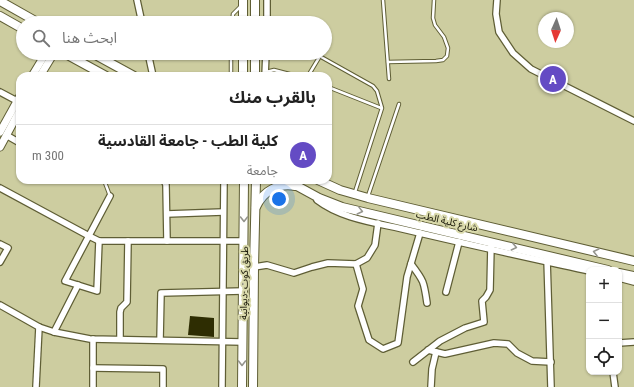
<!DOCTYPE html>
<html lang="ar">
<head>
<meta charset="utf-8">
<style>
	body { margin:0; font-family:"Roboto Condensed","Noto Sans Arabic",sans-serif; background:#f6f6f6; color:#222; direction:rtl }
	.controls { position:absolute; right:12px; bottom:12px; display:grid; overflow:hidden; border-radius:8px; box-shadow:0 1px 3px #0004 }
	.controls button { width:36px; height:36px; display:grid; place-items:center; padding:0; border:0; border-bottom:1px solid #e0e0e0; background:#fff; color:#222; font:20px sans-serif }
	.compass { position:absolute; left:538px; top:12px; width:36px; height:36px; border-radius:50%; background:#fff; box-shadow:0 1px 3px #0004; rotate:183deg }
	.you { position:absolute; left:279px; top:199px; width:14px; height:14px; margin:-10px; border:3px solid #fff; border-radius:50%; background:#1a73e8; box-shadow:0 0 0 6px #1a73e833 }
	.badge { display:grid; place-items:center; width:26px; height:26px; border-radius:50%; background:#644bc4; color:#fff; font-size:13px; font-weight:700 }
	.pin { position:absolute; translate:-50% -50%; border:2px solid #fff; box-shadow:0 1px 4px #0006 }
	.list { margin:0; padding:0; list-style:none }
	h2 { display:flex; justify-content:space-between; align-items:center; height:52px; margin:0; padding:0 16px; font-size:17px }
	h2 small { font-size:13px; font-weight:400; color:#767676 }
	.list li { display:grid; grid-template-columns:26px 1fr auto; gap:12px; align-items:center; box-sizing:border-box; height:60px; padding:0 16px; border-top:1px solid #e0e0e0 }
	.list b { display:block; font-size:15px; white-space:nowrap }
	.list p { margin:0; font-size:13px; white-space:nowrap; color:#767676 }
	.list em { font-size:13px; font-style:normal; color:#767676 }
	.icon { flex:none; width:22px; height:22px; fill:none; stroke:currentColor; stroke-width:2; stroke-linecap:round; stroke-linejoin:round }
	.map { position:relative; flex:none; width:634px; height:387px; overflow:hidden; direction:ltr }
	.search { position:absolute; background:#fff; box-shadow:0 1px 3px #0004; left:16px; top:16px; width:316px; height:44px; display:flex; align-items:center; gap:10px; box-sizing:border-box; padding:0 14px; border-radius:22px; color:#767676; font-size:15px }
	.panel { position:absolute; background:#fff; box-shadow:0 1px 3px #0004; left:16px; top:72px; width:316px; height:112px; border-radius:12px; direction:rtl }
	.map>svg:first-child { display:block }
	.building { fill:#2e2d02 }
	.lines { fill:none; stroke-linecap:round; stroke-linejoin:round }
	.service-casing { stroke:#5f5e35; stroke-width:4.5 }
	.minor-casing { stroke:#5f5e35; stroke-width:8 }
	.tertiary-casing { stroke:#5f5e35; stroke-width:9 }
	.secondary-casing { stroke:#5f5e35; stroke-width:10 }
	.primary-casing { stroke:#5f5e35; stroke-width:10 }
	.service { stroke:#fff; stroke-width:2.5 }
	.minor { stroke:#fff; stroke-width:5.5 }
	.tertiary { stroke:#fff; stroke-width:7 }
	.secondary { stroke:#fff; stroke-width:8 }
	.primary { stroke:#fff; stroke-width:8 }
	.oneway { stroke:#95958e }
	.labels { text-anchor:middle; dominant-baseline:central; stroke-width:4; stroke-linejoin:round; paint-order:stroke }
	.street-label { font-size:10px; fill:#141304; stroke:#dadaac }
</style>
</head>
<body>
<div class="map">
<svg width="634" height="387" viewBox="0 0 634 387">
	<rect width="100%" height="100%" fill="#cdcda0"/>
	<!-- building -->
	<polygon class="building" points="190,316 214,318 214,337 188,335"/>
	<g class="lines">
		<!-- service casing -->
		<g class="service-casing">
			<g id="service">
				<polyline points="383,0 389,79"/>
				<polyline points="232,23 233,14 241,6"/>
				<polyline points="314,53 373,86 377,91 382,108 355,192"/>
				<polyline points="388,62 436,61 443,60 447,56 448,48 444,37 435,25 433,18 434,0"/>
				<polyline points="266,72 274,70 297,76"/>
				<polyline points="231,76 231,53"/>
				<polyline points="308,76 320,56"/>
				<polyline points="328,87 381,108"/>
				<polyline points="104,180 110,196"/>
				<polyline points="368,196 399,104"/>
			</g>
		</g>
		<!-- minor casing -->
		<g class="minor-casing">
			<g id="minor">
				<polyline points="137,0 142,23"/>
				<polyline points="497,0 496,14 499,32 513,53 531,69 634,121"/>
				<polyline points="267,23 267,0"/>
				<polyline points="148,53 153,76"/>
				<polyline points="265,76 266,53"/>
				<polyline points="0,92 17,101"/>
				<polyline points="6,135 20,143"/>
				<polyline points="164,180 166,185 167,241"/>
				<polyline points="0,188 89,236 99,241 244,241"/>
				<path d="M 317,200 C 343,220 380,223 411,231 C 470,245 530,258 589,271"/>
				<polyline points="167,214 223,212"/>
				<polyline points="99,241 97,291 65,281 110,196"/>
				<polyline points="0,244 8,248 0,262"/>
				<polyline points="547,259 551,387"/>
				<polyline points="356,264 363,289 358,306 369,340 383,349 398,343 407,277 420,233"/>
				<path d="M 411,264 C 424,281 424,282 427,303"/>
				<polyline points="254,267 267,265 294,273 312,267 328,263 356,264 367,258 375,245 378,223"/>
				<polyline points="619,278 634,282"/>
				<polyline points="446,292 459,242"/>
				<polyline points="0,305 39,327 54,332 90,339 243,342"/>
				<polyline points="54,332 78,285"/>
				<polyline points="120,339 120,312 121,308 127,302 128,241"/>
				<polyline points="160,340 161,293 243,291"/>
				<polyline points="619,343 634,342"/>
				<polyline points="428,350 445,354 494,343 508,344 517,353 532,361 551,362"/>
				<polyline points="413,362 440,341 465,328 484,322 482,301 486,297 490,290 491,246"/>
				<polyline points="93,368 163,369 163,387"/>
				<polyline points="613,372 615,387"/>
				<polyline points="36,387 39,327"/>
				<polyline points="93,387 93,339"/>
				<polyline points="222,387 224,180"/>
				<polyline points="431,387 432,369 436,352"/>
			</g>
		</g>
		<!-- tertiary casing -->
		<g class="tertiary-casing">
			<g id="tertiary">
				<polyline points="32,76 46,53"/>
				<polyline points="40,76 54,53"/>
				<polyline points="0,132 20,96"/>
				<polyline points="0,147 20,110"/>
			</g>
		</g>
		<!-- secondary casing -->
		<g class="secondary-casing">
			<g id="secondary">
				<polyline points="0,1 39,23"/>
				<polyline points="0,16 23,29"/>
				<polyline points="64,53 106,76"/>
				<polyline points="92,53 134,76"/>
				<polyline points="286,180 319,198 342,207 608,270"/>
				<polyline points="318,180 340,190 368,198 634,261"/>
				<polyline points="619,273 634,276"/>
			</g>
		</g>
		<!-- primary casing -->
		<g class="primary-casing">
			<g id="primary">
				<polyline points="243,23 243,0"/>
				<polyline points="255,23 255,0"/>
				<polyline points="255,53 255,76"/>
				<polyline points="243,76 243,53"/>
				<path d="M 256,207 C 263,191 278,183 295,186"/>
				<polyline points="242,387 244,180"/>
				<polyline points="253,387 254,267 256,180"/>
			</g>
		</g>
		<!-- service -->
		<use href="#service" class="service"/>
		<!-- minor -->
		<use href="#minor" class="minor"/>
		<!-- tertiary -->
		<use href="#tertiary" class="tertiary"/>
		<!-- secondary -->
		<use href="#secondary" class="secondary"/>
		<!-- primary -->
		<use href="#primary" class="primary"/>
	</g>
	<!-- one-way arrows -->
	<defs><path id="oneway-chevron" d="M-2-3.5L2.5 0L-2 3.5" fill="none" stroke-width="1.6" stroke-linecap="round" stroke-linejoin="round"/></defs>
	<g class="oneway">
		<use href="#oneway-chevron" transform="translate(360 211) rotate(14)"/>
		<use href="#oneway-chevron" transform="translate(244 219) rotate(90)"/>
		<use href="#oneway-chevron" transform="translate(514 247) rotate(13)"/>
		<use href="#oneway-chevron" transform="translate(596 252) rotate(-166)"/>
		<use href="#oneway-chevron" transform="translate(242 363) rotate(90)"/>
	</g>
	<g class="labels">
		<!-- street labels -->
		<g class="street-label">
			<text transform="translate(447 221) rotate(13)">شارع كلية الطب</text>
			<text transform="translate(244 283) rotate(-89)">طريق كوت -ديوانية</text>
		</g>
	</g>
</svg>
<div class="controls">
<button>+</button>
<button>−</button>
<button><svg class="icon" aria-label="locate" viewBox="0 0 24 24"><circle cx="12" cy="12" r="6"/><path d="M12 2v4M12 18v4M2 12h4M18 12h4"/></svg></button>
</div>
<svg class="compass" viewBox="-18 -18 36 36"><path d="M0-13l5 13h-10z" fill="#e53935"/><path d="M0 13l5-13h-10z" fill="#767676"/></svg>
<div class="you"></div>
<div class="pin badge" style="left:553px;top:79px">A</div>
<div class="search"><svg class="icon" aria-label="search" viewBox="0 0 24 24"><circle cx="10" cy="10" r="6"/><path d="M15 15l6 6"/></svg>ابحث هنا</div>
<section class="panel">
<h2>بالقرب منك<small></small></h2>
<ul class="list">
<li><span class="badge">A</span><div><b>كلية الطب - جامعة القادسية</b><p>جامعة</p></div><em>300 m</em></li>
</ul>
</section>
</div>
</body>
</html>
